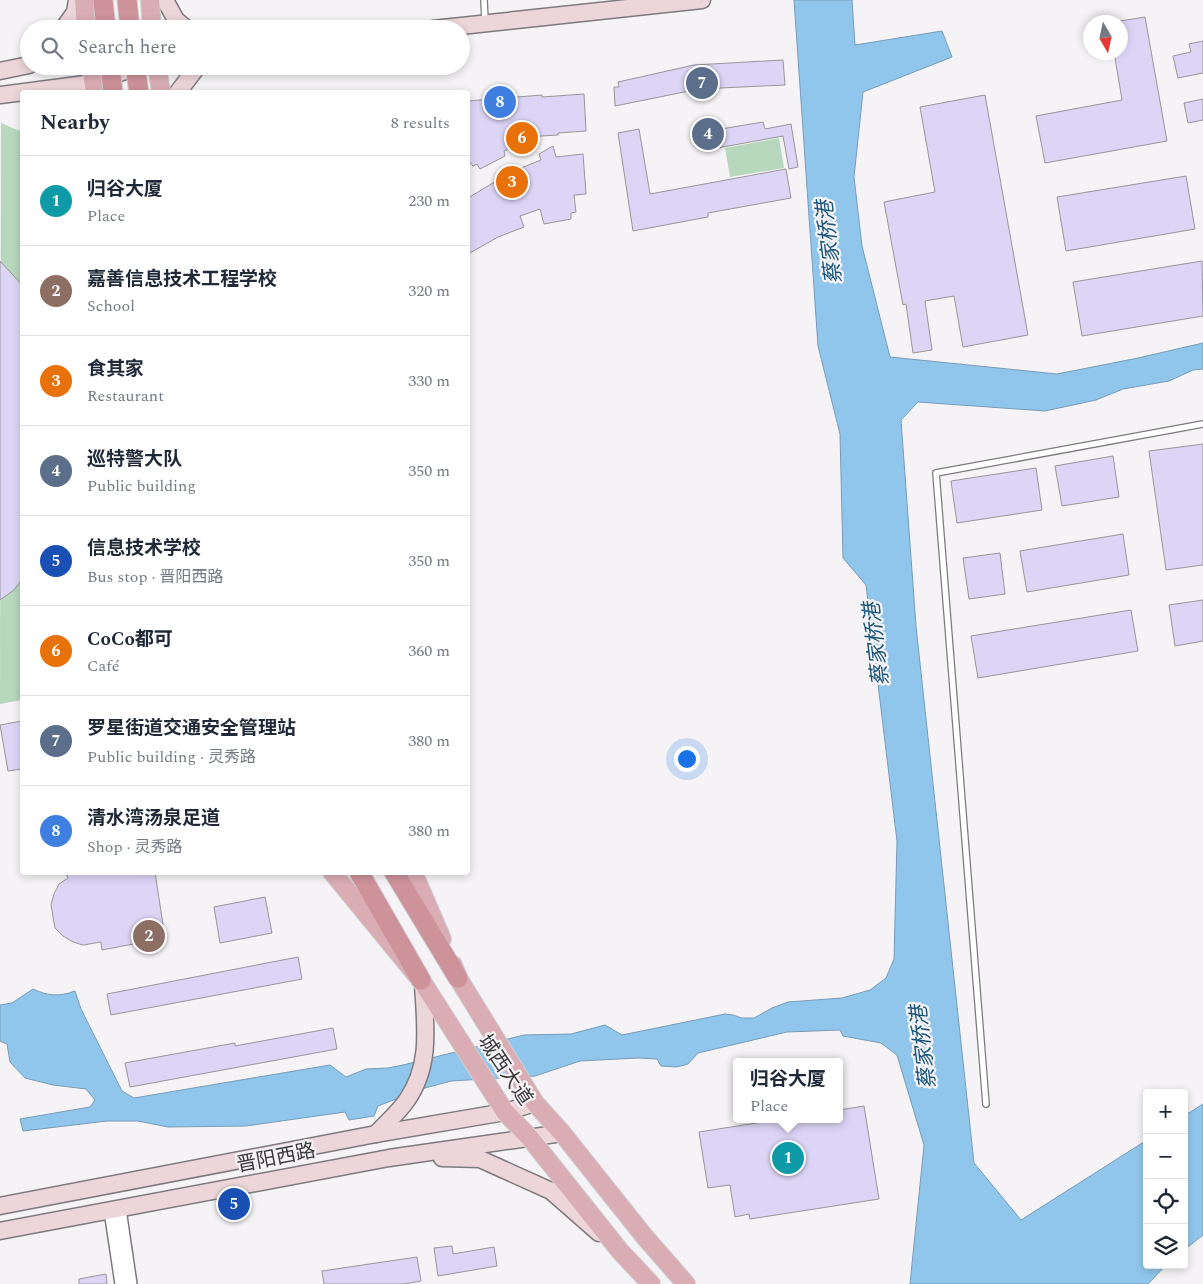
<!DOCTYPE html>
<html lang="en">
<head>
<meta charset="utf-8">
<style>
	body { margin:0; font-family:Spectral,"Noto Sans SC",serif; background:#f6f6f7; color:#1f2937 }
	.controls { position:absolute; right:15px; bottom:15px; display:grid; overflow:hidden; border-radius:5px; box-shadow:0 2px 8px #0003 }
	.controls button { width:45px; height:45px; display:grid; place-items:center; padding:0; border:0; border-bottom:1px solid #e0e1e3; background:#fff; color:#1f2937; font:25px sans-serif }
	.compass { position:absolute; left:1083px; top:15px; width:45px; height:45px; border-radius:50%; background:#fff; box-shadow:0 2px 8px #0003; rotate:171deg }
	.you { position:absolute; left:686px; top:758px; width:18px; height:18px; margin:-12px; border:4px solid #fff; border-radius:50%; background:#1a73e8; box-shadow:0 0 0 8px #1a73e833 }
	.badge { display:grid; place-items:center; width:32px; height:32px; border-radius:50%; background:#a80f37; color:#fff; font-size:16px; font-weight:700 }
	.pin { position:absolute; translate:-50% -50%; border:2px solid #fff; box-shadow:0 1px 5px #0006 }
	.popup { position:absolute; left:733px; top:1058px; width:110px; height:65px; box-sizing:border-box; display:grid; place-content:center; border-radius:5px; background:#fff; filter:drop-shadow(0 1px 4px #0005); font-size:16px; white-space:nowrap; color:#747a83 }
	.popup b { font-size:19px; color:#1f2937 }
	.popup::after { content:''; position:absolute; left:50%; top:100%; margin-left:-10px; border:10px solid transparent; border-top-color:#fff }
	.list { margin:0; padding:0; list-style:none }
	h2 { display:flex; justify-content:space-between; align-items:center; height:65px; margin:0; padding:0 20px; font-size:21px }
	h2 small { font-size:16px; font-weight:400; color:#747a83 }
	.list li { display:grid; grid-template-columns:32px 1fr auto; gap:15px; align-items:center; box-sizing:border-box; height:90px; padding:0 20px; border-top:1px solid #e0e1e3 }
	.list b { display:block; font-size:19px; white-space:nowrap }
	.list p { margin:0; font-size:16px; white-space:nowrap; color:#747a83 }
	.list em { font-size:16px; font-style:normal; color:#747a83 }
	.icon { flex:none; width:28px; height:28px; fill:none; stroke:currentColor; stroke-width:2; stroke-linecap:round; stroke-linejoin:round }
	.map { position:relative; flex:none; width:1203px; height:1284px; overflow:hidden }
	.search { position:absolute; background:#fff; box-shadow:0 2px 8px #0003; left:20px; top:20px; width:450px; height:55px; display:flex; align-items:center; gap:12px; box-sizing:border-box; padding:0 18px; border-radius:28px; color:#747a83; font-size:19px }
	.panel { position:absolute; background:#fff; box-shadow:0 2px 8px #0003; left:20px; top:90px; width:450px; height:785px; border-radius:5px }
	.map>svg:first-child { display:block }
	.green { fill:#b7d8bc }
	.water { fill:#91c6ec; stroke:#779cb7 }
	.building { fill:#ddd5f6; stroke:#979699 }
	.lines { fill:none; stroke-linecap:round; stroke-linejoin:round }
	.service-casing { stroke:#7d7a7d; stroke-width:8 }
	.minor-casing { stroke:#7d7a7d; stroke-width:14 }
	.secondary-casing { stroke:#7d7a7d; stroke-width:19 }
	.primary-casing { stroke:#d0cfd0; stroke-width:20 }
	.trunk-casing { stroke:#d0cfd0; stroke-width:21 }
	.service { stroke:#fff; stroke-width:5.5 }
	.minor { stroke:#fff; stroke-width:11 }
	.secondary { stroke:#edd6da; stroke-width:16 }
	.primary { stroke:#daadb4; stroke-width:18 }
	.trunk { stroke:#ce929b; stroke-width:19 }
	.trunk-bridge-casing { stroke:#d0cfd0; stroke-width:21; stroke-linecap:butt }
	.trunk-bridge { stroke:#ce929b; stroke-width:19 }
	.labels { text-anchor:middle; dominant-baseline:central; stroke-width:4.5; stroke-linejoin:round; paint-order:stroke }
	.street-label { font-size:20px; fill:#3a393a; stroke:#f5f3f6 }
	.water-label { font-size:21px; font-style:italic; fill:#175479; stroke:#f5f3f6 }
</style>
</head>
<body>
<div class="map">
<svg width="1203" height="1284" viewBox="0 0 1203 1284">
	<rect width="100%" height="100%" fill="#f5f3f6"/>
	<!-- green -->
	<g class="green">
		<polygon points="1,123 22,132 22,700 0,704"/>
		<polygon points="779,138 784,168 730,177 725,148"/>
	</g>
	<!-- water -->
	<g class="water">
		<path d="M 794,0 L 852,0 L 855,45 L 942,31 L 952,57 L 863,92 L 854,177 L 862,246 L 890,357 L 1057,374 L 1138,358 L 1203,343 L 1203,369 L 1193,370 L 1169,381 L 1123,389 L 1096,400 L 1045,411 L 918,402 L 901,420 L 916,626 L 974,1163 L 1021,1220 L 1147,1140 L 1147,1265 L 1166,1265 L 1148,1284 L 910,1284 L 924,1145 L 897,1055 L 881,1043 L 843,1036 L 840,1030 L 787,1032 L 698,1053 L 688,1064 L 677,1067 L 661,1066 L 657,1059 L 638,1058 L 580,1061 L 535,1076 L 451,1081 L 425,1088 L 378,1106 L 374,1116 L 349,1120 L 345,1112 L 246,1126 L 168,1127 L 138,1121 L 107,1121 L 23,1131 L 20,1119 L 90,1107 L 95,1100 L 86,1089 L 53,1085 L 25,1078 L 10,1062 L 7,1044 L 0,1041 L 0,1005 L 12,1003 L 33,989 C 48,996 59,997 75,991 L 81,1009 L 122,1091 L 134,1098 L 330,1065 L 346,1077 L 366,1069 L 388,1068 L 403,1065 L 524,1035 L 571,1034 L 605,1025 L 622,1035 L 725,1014 L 733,1015 L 742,1018 L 754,1018 L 772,1008 L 788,1002 L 842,998 L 870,990 L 886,978 L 894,959 L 897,841 L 866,585 L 843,558 L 840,434 L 818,346 Z"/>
		<polygon points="1203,1104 1203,1235 1184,1250 1184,1116"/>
	</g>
	<!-- building -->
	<g class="building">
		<polygon points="1145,17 1167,141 1045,163 1036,116 1122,100 1114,52 1120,52 1120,21"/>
		<polygon points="1203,41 1203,73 1178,78 1173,56 1191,52 1189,44"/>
		<polygon points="783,60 785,85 699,89 615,106 614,87 619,87 618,82 694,65"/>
		<polygon points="584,94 586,131 558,133 558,135 541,136 504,151 505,156 480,169 477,164 473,166 468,160 468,101 542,95 542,97"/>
		<polygon points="985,95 1028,335 963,347 954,296 925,301 932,350 913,353 906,304 903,305 884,202 935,192 920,107"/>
		<polygon points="1203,99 1203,120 1188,123 1184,103"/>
		<polygon points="763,122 765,129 791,124 798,167 789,169 783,136 712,149 709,131"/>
		<polygon points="639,129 650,194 786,169 791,198 708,213 708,217 633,231 618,133"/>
		<polygon points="553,146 556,157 583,154 586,194 574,195 576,212 571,213 571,219 544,224 540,209 520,216 524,227 498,237 468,254 468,198 511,172 541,160 539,154"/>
		<polygon points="1186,176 1195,229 1066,251 1057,197"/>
		<polygon points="0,261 22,285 22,579 14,590 0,600"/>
		<polygon points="1202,261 1203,316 1082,336 1073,282"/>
		<polygon points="1203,444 1203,565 1166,570 1149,451"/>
		<polygon points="1113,456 1119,497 1062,506 1055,466"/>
		<polygon points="1036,468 1042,510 957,523 951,481"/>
		<polygon points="1123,534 1129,575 1027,592 1020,551"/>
		<polygon points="1000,553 1005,594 969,599 963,558"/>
		<polygon points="1203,600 1203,641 1175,646 1169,605"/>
		<polygon points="1131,610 1138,651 978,678 971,636"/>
		<polygon points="22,721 22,769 8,771 0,725"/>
		<polygon points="65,872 155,872 165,938 102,950 101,942 83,945 73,942 63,936 55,928 51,905 54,894 59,884 68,878"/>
		<polygon points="265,897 272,933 220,943 214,907"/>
		<polygon points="298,957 302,979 111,1015 107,994"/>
		<polygon points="333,1028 337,1049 130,1087 125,1063 235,1043 235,1046"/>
		<polygon points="864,1106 879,1199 750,1219 749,1214 735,1217 730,1185 708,1188 699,1132 782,1119 839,1119 839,1110"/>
		<polygon points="452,1246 453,1254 494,1247 497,1266 438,1276 434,1248"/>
		<polygon points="417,1257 421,1281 404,1284 324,1284 322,1271"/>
		<polygon points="106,1274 107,1284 79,1284 79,1279"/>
	</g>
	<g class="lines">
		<!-- service casing -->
		<g class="service-casing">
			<g id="service">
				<polyline points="484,0 485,21"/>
				<polyline points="986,1104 936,473 1203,424"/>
			</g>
		</g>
		<!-- minor casing -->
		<g class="minor-casing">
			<g id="minor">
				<polyline points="120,1209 131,1284"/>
				<polyline points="110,1211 121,1284"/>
			</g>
		</g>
		<!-- secondary casing -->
		<g class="secondary-casing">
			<g id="secondary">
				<polyline points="165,0 176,20 187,29"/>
				<polyline points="63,29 75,12 77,0"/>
				<polyline points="433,29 702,0"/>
				<polyline points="0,71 29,65"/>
				<polyline points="178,92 198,66"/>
				<polyline points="0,95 93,83 138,66"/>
				<path d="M 376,1134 C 386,1123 399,1112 407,1100 C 432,1064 425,1024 423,983"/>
				<polyline points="442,1158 480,1159 551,1191 599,1233"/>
				<polyline points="0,1206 376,1134 505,1112 535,1103"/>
				<polyline points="0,1231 389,1158 562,1133"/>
			</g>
		</g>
		<!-- primary casing -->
		<g class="primary-casing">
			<g id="primary">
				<polyline points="84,0 86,29"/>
				<polyline points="150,0 152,29"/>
				<polyline points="91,66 95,92"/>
				<polyline points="157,66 161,92"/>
				<polyline points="332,872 423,983 505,1112 530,1138 620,1251 651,1284"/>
				<polyline points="413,872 442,939"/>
				<polyline points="453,965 458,978 535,1103 562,1133 644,1236 686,1284"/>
			</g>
		</g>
		<!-- trunk casing -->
		<g class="trunk-casing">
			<g id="trunk">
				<polyline points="103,0 106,29"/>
				<polyline points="127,0 130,29"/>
				<polyline points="359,872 421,980"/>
				<polyline points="394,872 458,978"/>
			</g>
		</g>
		<!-- service -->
		<use href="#service" class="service"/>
		<!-- minor -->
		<use href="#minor" class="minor"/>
		<!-- secondary -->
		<use href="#secondary" class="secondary"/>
		<!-- primary -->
		<use href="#primary" class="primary"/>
		<!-- trunk -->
		<use href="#trunk" class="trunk"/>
		<!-- trunk-bridge casing -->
		<g class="trunk-bridge-casing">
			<g id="trunk-bridge">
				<polyline points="110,66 113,92"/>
				<polyline points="135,66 139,92"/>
			</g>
		</g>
		<!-- trunk-bridge -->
		<use href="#trunk-bridge" class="trunk-bridge"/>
	</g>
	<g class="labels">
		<!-- street labels -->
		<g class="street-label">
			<text transform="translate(505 1070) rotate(56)">城西大道</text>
			<text transform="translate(276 1158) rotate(-11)">晋阳西路</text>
		</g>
		<!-- water labels -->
		<g class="water-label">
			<text transform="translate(830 242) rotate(-97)">蔡家桥港</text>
			<text transform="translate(877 644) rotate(-97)">蔡家桥港</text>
			<text transform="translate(924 1047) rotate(-97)">蔡家桥港</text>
		</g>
	</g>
</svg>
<div class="controls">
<button>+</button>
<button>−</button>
<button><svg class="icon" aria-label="locate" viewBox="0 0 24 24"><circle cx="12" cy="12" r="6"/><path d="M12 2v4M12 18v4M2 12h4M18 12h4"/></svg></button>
<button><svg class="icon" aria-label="layers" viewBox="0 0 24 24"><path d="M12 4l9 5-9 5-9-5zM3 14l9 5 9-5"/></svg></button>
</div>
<svg class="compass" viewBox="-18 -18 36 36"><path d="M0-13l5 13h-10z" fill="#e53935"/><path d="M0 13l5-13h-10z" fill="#747a83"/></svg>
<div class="you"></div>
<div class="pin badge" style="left:788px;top:1158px;background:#0f9aa8">1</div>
<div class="popup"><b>归谷大厦</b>Place</div>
<div class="pin badge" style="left:149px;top:936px;background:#8d6e63">2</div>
<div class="pin badge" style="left:512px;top:182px;background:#e8710a">3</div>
<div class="pin badge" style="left:708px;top:134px;background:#5c6f8a">4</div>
<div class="pin badge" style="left:234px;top:1204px;background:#1a4fb4">5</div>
<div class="pin badge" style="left:522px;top:138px;background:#e8710a">6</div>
<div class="pin badge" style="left:702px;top:83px;background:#5c6f8a">7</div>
<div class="pin badge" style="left:500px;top:102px;background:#3f7fe0">8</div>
<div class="search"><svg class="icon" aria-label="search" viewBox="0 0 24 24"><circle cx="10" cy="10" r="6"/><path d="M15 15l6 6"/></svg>Search here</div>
<section class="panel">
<h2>Nearby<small>8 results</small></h2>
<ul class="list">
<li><span class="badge" style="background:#0f9aa8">1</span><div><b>归谷大厦</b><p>Place</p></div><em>230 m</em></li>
<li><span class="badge" style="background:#8d6e63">2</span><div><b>嘉善信息技术工程学校</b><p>School</p></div><em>320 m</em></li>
<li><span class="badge" style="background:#e8710a">3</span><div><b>食其家</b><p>Restaurant</p></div><em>330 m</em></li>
<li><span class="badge" style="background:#5c6f8a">4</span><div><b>巡特警大队</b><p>Public building</p></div><em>350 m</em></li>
<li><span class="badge" style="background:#1a4fb4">5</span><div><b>信息技术学校</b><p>Bus stop · 晋阳西路</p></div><em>350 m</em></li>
<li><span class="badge" style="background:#e8710a">6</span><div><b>CoCo都可</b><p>Café</p></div><em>360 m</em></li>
<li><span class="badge" style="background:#5c6f8a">7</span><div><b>罗星街道交通安全管理站</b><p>Public building · 灵秀路</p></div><em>380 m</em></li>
<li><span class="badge" style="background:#3f7fe0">8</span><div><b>清水湾汤泉足道</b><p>Shop · 灵秀路</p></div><em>380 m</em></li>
</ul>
</section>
</div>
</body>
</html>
